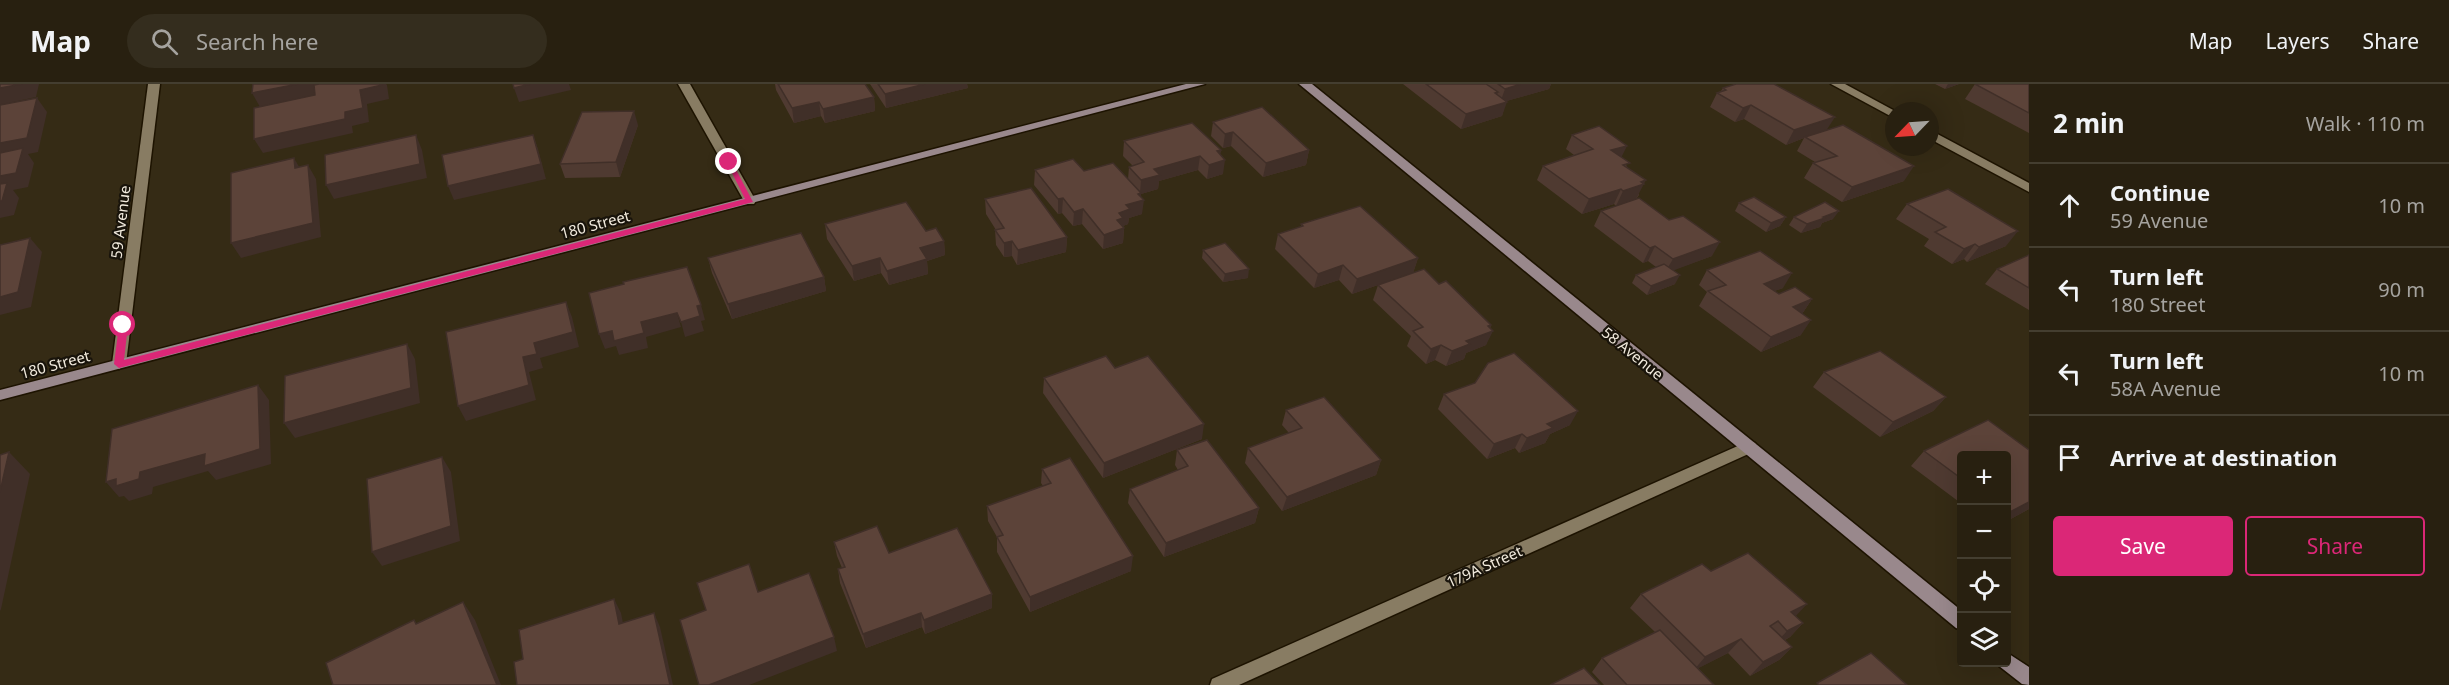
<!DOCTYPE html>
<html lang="en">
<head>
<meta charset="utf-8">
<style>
	body { margin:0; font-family:"Noto Sans",sans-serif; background:#342d1e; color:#f1f3f6 }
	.controls { position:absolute; right:18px; bottom:18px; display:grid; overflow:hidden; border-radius:6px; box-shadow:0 6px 24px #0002 }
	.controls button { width:54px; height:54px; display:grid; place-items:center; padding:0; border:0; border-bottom:2px solid #443e30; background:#282010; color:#f1f3f6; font:30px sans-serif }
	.compass { position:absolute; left:1885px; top:18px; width:54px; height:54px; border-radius:50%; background:#282010; box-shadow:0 6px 24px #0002; rotate:245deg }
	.stop { position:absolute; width:18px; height:18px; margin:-14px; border:4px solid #db2777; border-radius:50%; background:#fff }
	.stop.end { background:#db2777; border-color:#fff; box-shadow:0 2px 6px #0008 }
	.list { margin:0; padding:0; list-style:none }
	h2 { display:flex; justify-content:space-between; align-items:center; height:78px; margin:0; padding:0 24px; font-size:26px }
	h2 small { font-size:20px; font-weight:400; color:#a5a39f }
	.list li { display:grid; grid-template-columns:39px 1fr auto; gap:18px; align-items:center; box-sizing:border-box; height:84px; padding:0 24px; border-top:2px solid #443e30 }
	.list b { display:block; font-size:22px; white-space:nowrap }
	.list p { margin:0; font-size:20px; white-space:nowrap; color:#a5a39f }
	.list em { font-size:20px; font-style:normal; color:#a5a39f }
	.actions { display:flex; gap:12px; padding:18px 24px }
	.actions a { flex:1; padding:14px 0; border:2px solid #db2777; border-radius:6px; text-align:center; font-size:21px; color:#db2777 }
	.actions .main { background:#db2777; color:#fff }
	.icon { flex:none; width:33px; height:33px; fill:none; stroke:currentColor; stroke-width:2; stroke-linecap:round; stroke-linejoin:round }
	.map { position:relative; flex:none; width:2029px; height:601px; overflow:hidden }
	header { display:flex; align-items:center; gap:36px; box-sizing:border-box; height:84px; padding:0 30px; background:#282010; border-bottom:2px solid #443e30 }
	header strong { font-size:28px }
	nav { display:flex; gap:33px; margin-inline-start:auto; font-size:21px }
	.search { width:420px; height:54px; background:#342d1e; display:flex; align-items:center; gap:15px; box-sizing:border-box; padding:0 21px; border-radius:33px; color:#a5a39f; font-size:22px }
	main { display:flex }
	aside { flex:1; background:#282010 }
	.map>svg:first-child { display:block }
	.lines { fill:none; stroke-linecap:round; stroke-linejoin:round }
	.street-casing { stroke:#1d1300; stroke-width:3 }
	.secondary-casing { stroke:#1d1300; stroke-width:3 }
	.street { fill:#887c63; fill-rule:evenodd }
	.secondary { fill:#99888c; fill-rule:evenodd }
	.wall { fill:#4f3a31 }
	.shaded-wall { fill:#402f28 }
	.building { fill:#5c4339; stroke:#402f28; stroke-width:1.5 }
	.route { fill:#db2777 }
	.labels { text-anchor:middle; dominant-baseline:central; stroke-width:4.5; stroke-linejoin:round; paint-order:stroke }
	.street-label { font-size:15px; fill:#f1eadd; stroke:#19140b }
</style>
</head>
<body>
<header>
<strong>Map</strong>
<div class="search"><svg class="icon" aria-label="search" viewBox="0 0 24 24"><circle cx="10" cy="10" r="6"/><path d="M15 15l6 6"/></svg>Search here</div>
<nav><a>Map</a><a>Layers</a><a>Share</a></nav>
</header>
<main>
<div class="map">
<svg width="2029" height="601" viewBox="0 0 2029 601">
	<rect width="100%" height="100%" fill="#352b15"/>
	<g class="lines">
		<!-- street casing -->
		<g class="street-casing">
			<g id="street">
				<polygon points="148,0 160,0 126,280 119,285 112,280"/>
				<polygon points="678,0 690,0 756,117 754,120 746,120 744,117"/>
				<polygon points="1831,0 1845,0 1895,27 1894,34"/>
				<polygon points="1930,46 2029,99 2029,108 1930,55"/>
				<polygon points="1749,357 1755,359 1757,363 1755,367 1239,601 1210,601 1212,595"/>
			</g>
		</g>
		<!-- secondary casing -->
		<g class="secondary-casing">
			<g id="secondary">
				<polygon points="1186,0 1205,0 0,316 0,306"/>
				<polygon points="1299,0 1312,0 1962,527 1962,546 1956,544"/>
				<polygon points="2006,568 2029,583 2029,601 2022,600 1999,582 1998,578 2006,578"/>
			</g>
		</g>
		<!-- street -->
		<use href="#street" class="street"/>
		<!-- secondary -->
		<use href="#secondary" class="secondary"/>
	</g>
	<!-- wall -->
	<g class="wall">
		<polygon points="775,0 865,0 874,13 875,27 825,39 821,32 794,39 776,6"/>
		<polygon points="870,0 967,0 968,4 886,24"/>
		<polygon points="1403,0 1551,0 1549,5 1506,17 1502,32 1461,45"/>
		<polygon points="1935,0 1959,0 1945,5"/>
		<polygon points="1975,0 2029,0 2029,49 1965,15"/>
		<polygon points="1723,4 1826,46 1904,97 1842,118 1804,94 1813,79 1815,78 1797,67 1804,54 1786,61 1744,35 1735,38 1710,23 1717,9 1721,7"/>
		<polygon points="1213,38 1309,66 1306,81 1263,93 1231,62 1223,64 1211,52"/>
		<polygon points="638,41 620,93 565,94 560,80"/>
		<polygon points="1572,51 1621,73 1628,84 1639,111 1636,115 1616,122 1614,120 1582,130 1537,96 1543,82 1574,71 1566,65"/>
		<polygon points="1124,57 1221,66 1220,70 1223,90 1207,95 1198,86 1159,97 1158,105 1141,110 1142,130 1129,134 1128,140 1123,142 1124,144 1123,159 1103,165 1082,140 1073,142 1062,129 1058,130 1034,101 1035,86 1084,87 1128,95 1129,83 1133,82 1123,72"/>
		<polygon points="985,115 1067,153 1066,168 1017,181 1012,172 1004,173 996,161 995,146 996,146 986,130"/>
		<polygon points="1739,119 1786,133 1780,142 1766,148 1735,127"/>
		<polygon points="1907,120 2006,162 1967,178 1964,175 1952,180 1924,162 1929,155 1896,135"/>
		<polygon points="1601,127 1712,172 1673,186 1675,200 1647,211 1632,199 1636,191 1656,183 1648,177 1643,179 1594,142"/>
		<polygon points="1794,133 1833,135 1822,139 1820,143 1801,149 1789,141"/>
		<polygon points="825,140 926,147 944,157 945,171 927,177 928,190 889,201 881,189 854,197 827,155"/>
		<polygon points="1301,140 1418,174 1413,189 1439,200 1491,241 1486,261 1466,269 1464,275 1446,282 1435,276 1426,280 1407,262 1411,252 1373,216 1378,201 1352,210 1339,196 1314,204 1275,165 1278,150 1301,143"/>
		<polygon points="1203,166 1248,194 1223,198 1202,174"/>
		<polygon points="2029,171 2029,226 1985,200 1997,185"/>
		<polygon points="708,174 824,193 826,207 732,235 712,189"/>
		<polygon points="1707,186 1783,204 1774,207 1779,210 1812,215 1802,230 1801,251 1761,268 1699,222 1707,208 1699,201"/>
		<polygon points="1115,284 1202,355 1103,394 1043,309 1044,294"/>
		<polygon points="1824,288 1946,313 1933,327 1880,353 1813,303"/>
		<polygon points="1444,310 1570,341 1550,350 1545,359 1519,369 1515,364 1487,375 1438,325"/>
		<polygon points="1286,326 1381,376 1376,391 1282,427 1245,379 1248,364 1289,349 1282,341"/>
		<polygon points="1988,336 2029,366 2029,425 2007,437 2007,372 1962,372 1962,420 1911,382 1924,367"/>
		<polygon points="1177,366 1259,424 1255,439 1164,473 1128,419 1130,405 1178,386 1175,381"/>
		<polygon points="1042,385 1131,487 1030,528 997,468 997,453 988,437 987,422 1043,402 1041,399"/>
		<polygon points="834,458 889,469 992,524 925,550 922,543 866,564 840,499 838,485 842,484 837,472"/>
		<polygon points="1711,487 1796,532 1803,539 1790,553 1785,556 1792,563 1779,576 1750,592 1728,569 1698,584 1714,601 1604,601 1592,588 1602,574 1655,548 1630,524 1641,510"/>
	</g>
	<!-- shaded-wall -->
	<g class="shaded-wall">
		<polygon points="22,0 39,0 36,13 0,21 0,4"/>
		<polygon points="298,0 374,0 260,23 252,9"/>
		<polygon points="382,0 386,0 387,1 389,15 367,20 369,38 352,42 353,49 263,69 254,55 345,28 360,6"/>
		<polygon points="530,0 569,0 571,6 519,18 514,4"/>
		<polygon points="925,0 967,0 968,4 886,24 885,10"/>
		<polygon points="1521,0 1551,0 1549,5 1500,19 1505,5"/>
		<polygon points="1948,0 1959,0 1945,5"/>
		<polygon points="1498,8 1493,22 1507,18 1502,32 1461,45 1466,30 1495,9"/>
		<polygon points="874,13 875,27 825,39 823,25"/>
		<polygon points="37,14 47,28 38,68 28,70 34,79 28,103 13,106 19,114 14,131 0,134 0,59"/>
		<polygon points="819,18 821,32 794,39 792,24"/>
		<polygon points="1751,21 1744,35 1735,38 1743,24"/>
		<polygon points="634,27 638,41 620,93 616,78"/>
		<polygon points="1835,33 1826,47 1805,53 1804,54 1786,61 1794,46"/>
		<polygon points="1233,48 1231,62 1223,64 1225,50"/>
		<polygon points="416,51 422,66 427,94 334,115 326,101"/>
		<polygon points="533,51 538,65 546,95 454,116 448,102"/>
		<polygon points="1627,62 1620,76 1611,66"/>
		<polygon points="1221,66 1219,78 1225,76 1223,90 1207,95 1209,81 1217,67"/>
		<polygon points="1309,66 1306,81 1263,93 1266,79"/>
		<polygon points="1200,72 1198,86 1159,97 1158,105 1141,110 1141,117 1144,116 1142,130 1129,134 1128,140 1123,142 1124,144 1123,159 1103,165 1104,151 1117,136 1119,129 1138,110 1140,109 1141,96 1154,85"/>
		<polygon points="294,74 302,88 295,84"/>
		<polygon points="308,81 316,95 321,153 241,174 231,159"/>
		<polygon points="1914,82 1904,97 1842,118 1852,103"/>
		<polygon points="1646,96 1636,115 1616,122 1623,107"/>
		<polygon points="1621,105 1614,120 1582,130 1589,115"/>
		<polygon points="1063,114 1062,129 1058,130 1058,115"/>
		<polygon points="1083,125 1082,140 1073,142 1074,128"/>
		<polygon points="1839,127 1833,135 1822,139 1820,143 1801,149 1807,140"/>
		<polygon points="1786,133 1780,142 1766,148 1771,139"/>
		<polygon points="2018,147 2006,162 1967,178 1979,163"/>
		<polygon points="1067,153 1066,168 1017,181 1018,166"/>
		<polygon points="30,154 42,168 31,223 0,231 0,213"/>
		<polygon points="944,157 945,171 927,177 928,190 889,201 887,187 920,164"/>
		<polygon points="1012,157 1012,172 1004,173 1004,159"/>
		<polygon points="1720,158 1712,172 1664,190 1673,175"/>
		<polygon points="1975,160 1964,175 1952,180 1964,165"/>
		<polygon points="1655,162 1648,177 1643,179 1650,164"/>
		<polygon points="880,174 881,189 854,197 852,182"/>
		<polygon points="1418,174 1413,189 1352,210 1357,195"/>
		<polygon points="1343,181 1339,196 1314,204 1318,190"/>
		<polygon points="1249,185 1248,194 1223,198 1225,190"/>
		<polygon points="1792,189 1783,204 1755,214 1764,200"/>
		<polygon points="1680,191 1675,200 1647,211 1651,202"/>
		<polygon points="824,193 826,207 732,235 728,220"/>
		<polygon points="1812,215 1802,230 1793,223"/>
		<polygon points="566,218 572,233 579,263 540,274 543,284 529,288 536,316 466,337 458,322 523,273"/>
		<polygon points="701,221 705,236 701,237 704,247 685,253 681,238 697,222"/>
		<polygon points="677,229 681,243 646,253 648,264 619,271 616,262 605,265 599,250 641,238"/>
		<polygon points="1811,236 1801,251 1761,268 1771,253"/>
		<polygon points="1491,241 1488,248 1493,247 1486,261 1466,269 1464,275 1446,282 1452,267 1466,257"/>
		<polygon points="407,260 415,275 420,319 295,354 284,339"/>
		<polygon points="1441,261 1435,276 1426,280 1431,265"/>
		<polygon points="258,301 269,316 271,380 216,396 208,387 153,403 152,410 129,417 124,412 119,413 106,398 140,388"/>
		<polygon points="1946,313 1933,327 1880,353 1893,338"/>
		<polygon points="1578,327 1570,341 1550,350 1545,359 1519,369 1527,354 1547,340"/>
		<polygon points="1204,340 1202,355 1103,394 1104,379"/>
		<polygon points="1522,350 1515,364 1487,375 1494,360"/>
		<polygon points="9,368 30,390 1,525 0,527 0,408"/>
		<polygon points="442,373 451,388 460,457 382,482 372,468"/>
		<polygon points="1381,376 1376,391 1282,427 1287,413"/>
		<polygon points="2029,418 2029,425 2007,437 2007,431 2008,429"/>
		<polygon points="1259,424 1255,439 1164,473 1166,459"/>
		<polygon points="1133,472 1131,487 1030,528 1030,513"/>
		<polygon points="992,510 992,524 925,550 924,536"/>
		<polygon points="614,515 621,529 626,554 619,540"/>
		<polygon points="463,518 475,536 501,601 497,601"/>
		<polygon points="1807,520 1794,534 1791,528"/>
		<polygon points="654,529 660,543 673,601 670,601"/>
		<polygon points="921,529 922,543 866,564 863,550"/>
		<polygon points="1803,539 1790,553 1774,561 1787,547"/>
		<polygon points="834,553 837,567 749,601 709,601"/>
		<polygon points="1741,555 1728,569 1693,587 1705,573"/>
		<polygon points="1792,563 1779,576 1750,592 1763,578"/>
	</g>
	<!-- building -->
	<g class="building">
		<polygon points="0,0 22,0 0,4"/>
		<polygon points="253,0 298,0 252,9"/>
		<polygon points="319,0 382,0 382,1 360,6 363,24 345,28 345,35 254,55 254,24 315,11 314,1"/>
		<polygon points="513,0 530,0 514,4"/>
		<polygon points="778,0 865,0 874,13 823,25 819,18 792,24"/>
		<polygon points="878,0 925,0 885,10"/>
		<polygon points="1426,0 1486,0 1498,8 1495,9 1507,18 1466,30"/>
		<polygon points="1498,0 1521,0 1505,5"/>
		<polygon points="1736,0 1774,0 1835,33 1794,46 1751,21 1743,24 1717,9 1726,6 1723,4"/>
		<polygon points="1975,0 2029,0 2029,29"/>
		<polygon points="37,14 27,54 0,59 0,21"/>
		<polygon points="1262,23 1309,66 1266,79 1233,48 1225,50 1213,38"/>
		<polygon points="634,27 616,78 560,80 582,28"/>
		<polygon points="1192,39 1221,66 1217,67 1225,76 1209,81 1200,72 1154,85 1160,91 1141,96 1129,83 1144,78 1124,57"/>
		<polygon points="1843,41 1914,82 1852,103 1813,79 1837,72 1805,53"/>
		<polygon points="1599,42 1627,62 1611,66 1630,79 1623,81 1646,96 1641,98 1644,100 1623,107 1621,105 1589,115 1543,82 1593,65 1572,51"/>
		<polygon points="416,51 420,80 326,101 325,71"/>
		<polygon points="533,51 541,80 448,102 442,71"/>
		<polygon points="23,64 16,89 0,92 0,69"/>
		<polygon points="294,74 295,84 308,81 313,139 231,159 231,89"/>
		<polygon points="1073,75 1084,87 1113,79 1141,109 1138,110 1144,116 1126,121 1130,125 1119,129 1123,134 1117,136 1124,144 1104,151 1083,125 1074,128 1063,114 1058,115 1035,86"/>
		<polygon points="7,99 2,117 0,117 0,100"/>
		<polygon points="1031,104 1067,153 1018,166 1012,157 1004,159 995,146 1004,144 985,115"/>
		<polygon points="1948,105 2018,147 1979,163 1975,160 1964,165 1935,148 1946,143 1907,120"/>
		<polygon points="1754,113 1786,133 1771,139 1739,119"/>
		<polygon points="1639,114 1669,136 1683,132 1720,158 1673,175 1655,162 1650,164 1601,127"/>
		<polygon points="906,118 926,147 936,144 944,157 920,164 927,175 887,187 880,174 852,182 825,140"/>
		<polygon points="1825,118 1839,127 1823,133 1825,134 1807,140 1794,133"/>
		<polygon points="1360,122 1418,174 1357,195 1343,181 1318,190 1278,150 1303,142 1301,140"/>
		<polygon points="801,149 824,193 728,220 708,174"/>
		<polygon points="30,154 18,208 0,213 0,161"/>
		<polygon points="1225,159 1249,185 1225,190 1203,166"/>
		<polygon points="1760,167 1792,189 1764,200 1779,210 1795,203 1812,215 1793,223 1811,236 1771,253 1708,207 1726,201 1707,186"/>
		<polygon points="2029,171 2029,204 1997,185"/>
		<polygon points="1664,180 1680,191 1651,202 1636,191"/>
		<polygon points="687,183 701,221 697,222 700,232 681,238 677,229 641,238 644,249 614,257 612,247 599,250 589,209 624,200 623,198"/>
		<polygon points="1424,185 1439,200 1446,197 1491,241 1488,242 1493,247 1466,257 1470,260 1452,267 1441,261 1431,265 1413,247 1423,243 1378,201"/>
		<polygon points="566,218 573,248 534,259 537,270 523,273 529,301 458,322 446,248"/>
		<polygon points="407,260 411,304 284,339 285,292"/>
		<polygon points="1880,267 1946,313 1893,338 1824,288"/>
		<polygon points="1514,269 1578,327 1547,340 1553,344 1527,354 1522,350 1494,360 1444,310 1475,299 1488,279"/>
		<polygon points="1106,272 1115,284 1148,272 1204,340 1104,379 1044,294"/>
		<polygon points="258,301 260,365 204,382 205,370 140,388 139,395 116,402 116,395 106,398 112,345"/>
		<polygon points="1324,313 1381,376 1287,413 1248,364 1302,344 1286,326"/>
		<polygon points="1988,336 2029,366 2029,418 2008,429 2007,428 2007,372 1962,372 1962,395 1924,367"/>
		<polygon points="1207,356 1259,424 1166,459 1130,405 1188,382 1177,366"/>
		<polygon points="9,368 0,408 0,371"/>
		<polygon points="442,373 451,442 372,468 367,395"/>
		<polygon points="1070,374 1133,472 1030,513 997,453 1003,451 987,422 1051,399 1042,385"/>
		<polygon points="877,442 889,469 957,444 992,510 924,536 921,529 863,550 838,485 845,483 834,458"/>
		<polygon points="1748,469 1807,520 1791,528 1803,539 1787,547 1778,537 1770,542 1792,563 1763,578 1741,555 1705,573 1641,510 1702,480 1711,487"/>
		<polygon points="749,480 758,508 809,489 834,553 709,601 699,601 680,536 706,526 697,499"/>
		<polygon points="614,515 619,540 654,529 670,601 517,601 514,578 523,575 519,546"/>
		<polygon points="463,518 497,601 333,601 326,579 414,536 416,540"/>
		<polygon points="1660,546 1714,601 1627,601 1602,574"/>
		<polygon points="1871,569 1907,601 1819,601 1817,599"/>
		<polygon points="1584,584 1600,601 1550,601"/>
	</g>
	<!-- route -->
	<polygon class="route" points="726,77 732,78 753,118 119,284 114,280 119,241 123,238 128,241 124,276 745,115"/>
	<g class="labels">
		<!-- street labels -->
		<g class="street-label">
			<text transform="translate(120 138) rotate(-83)">59 Avenue</text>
			<text transform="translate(595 140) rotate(-15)">180 Street</text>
			<text transform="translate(1633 269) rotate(39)">58 Avenue</text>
			<text transform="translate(55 280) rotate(-15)">180 Street</text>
			<text transform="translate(1484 482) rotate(-24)">179A Street</text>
		</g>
	</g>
</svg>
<div class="controls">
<button>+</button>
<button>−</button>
<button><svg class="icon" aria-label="locate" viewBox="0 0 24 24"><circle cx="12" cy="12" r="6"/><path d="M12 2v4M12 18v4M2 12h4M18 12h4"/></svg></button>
<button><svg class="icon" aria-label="layers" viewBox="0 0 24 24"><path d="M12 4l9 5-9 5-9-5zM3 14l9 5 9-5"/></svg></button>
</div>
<svg class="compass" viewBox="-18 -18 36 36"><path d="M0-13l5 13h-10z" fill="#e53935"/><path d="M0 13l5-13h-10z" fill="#a5a39f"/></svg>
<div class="stop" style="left:123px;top:241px"></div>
<div class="stop end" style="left:729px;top:78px"></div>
</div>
<aside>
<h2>2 min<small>Walk · 110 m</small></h2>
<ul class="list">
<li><svg class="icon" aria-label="ahead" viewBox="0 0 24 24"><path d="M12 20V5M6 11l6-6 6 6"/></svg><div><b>Continue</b><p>59 Avenue</p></div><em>10 m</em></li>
<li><svg class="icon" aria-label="left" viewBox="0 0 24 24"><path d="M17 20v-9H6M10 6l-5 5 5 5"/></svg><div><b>Turn left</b><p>180 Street</p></div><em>90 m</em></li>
<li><svg class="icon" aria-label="left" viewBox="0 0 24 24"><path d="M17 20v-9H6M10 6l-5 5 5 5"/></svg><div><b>Turn left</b><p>58A Avenue</p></div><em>10 m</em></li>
<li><svg class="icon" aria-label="arrive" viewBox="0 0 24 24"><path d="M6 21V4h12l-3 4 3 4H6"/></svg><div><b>Arrive at destination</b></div></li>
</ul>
<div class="actions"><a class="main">Save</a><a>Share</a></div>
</aside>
</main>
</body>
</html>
